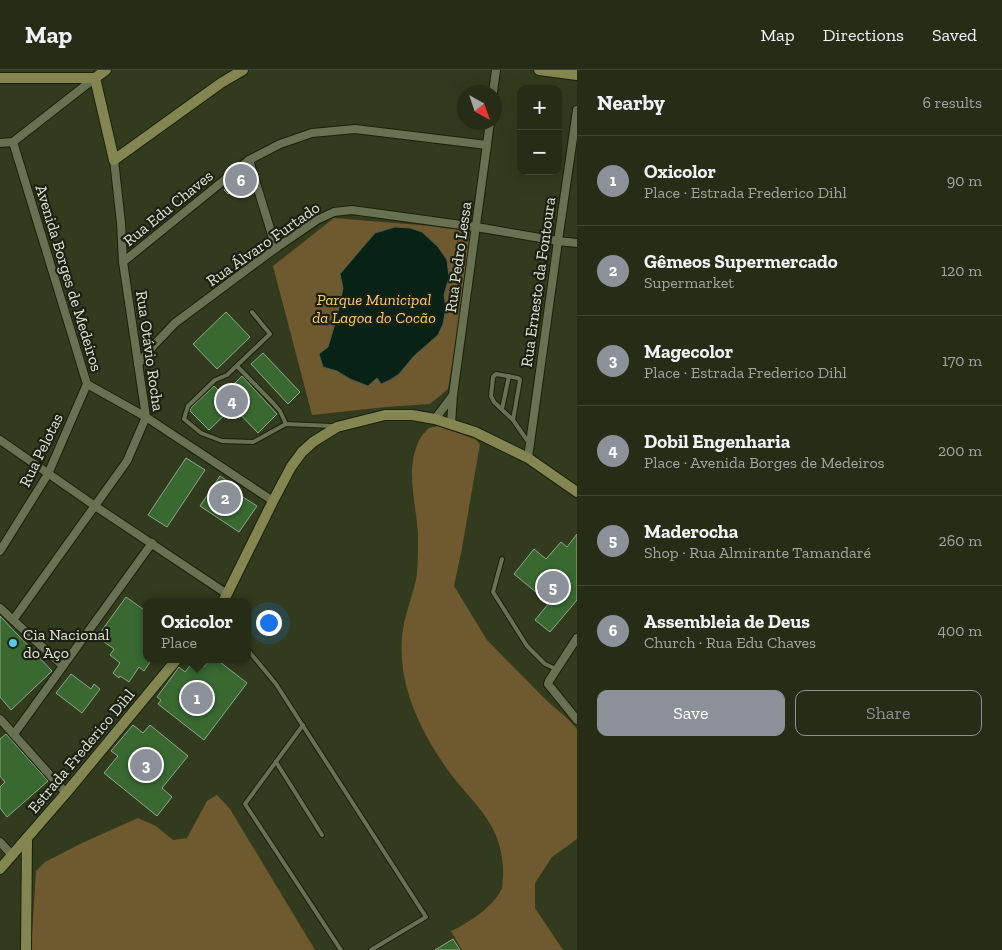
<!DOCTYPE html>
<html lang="en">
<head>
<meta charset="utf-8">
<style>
	body { margin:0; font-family:"Zilla Slab",serif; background:#2e341f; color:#f1f3f6 }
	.controls { position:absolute; right:15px; top:15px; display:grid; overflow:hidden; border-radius:10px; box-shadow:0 5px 20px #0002 }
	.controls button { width:45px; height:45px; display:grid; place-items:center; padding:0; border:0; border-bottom:1px solid #424835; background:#262c16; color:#f1f3f6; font:25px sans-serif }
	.compass { position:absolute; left:457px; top:15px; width:45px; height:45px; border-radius:50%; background:#262c16; box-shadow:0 5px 20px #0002; rotate:140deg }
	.you { position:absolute; left:268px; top:552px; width:18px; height:18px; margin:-12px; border:4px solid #fff; border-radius:50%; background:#1a73e8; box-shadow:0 0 0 8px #1a73e833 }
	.badge { display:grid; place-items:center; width:32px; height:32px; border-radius:50%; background:#8c9099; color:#fff; font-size:16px; font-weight:700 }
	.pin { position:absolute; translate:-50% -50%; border:2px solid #fff; box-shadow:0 1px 5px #0006 }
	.popup { position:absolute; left:143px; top:528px; width:108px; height:65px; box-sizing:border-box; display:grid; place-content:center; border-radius:10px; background:#262c16; filter:drop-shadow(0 1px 4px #0005); font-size:16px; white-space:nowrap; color:#a4a7a1 }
	.popup b { font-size:19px; color:#f1f3f6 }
	.popup::after { content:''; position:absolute; left:50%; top:100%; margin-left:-10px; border:10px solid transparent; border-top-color:#262c16 }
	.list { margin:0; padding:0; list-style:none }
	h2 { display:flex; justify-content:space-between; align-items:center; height:65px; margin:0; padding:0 20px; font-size:21px }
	h2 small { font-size:16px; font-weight:400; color:#a4a7a1 }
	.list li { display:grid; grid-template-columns:32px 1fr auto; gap:15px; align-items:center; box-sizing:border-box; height:90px; padding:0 20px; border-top:1px solid #424835 }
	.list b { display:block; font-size:19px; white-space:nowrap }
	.list p { margin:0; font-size:16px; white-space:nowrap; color:#a4a7a1 }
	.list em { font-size:16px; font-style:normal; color:#a4a7a1 }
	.actions { display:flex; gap:10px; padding:15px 20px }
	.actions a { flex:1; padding:11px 0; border:1px solid #8c9099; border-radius:10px; text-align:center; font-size:18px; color:#8c9099 }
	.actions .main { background:#8c9099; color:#fff }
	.map { position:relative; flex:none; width:577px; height:880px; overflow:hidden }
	header { display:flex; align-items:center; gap:30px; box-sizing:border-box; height:70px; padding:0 25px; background:#262c16; border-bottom:1px solid #424835 }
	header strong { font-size:24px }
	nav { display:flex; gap:28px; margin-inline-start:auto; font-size:18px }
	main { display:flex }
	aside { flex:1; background:#262c16 }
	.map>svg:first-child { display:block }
	.green { fill:#6f592f }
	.water { fill:#092216; stroke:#4a5c4f }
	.building { fill:#396831; stroke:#8fa78b }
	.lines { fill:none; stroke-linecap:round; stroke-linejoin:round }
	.lane-casing { stroke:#1a2105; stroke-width:6 }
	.street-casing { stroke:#1a2105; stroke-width:10 }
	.secondary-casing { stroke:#1a2105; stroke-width:12 }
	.lane { stroke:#687152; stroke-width:4 }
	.street { stroke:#687152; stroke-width:8 }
	.secondary { stroke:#838651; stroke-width:10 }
	.poi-dot { fill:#59c8e4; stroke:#1c2013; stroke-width:2 }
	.labels { text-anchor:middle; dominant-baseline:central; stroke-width:4.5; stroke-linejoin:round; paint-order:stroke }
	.street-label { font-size:16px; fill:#e0e5d4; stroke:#1c2013 }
	.park-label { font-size:16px; font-style:italic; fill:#fdce6b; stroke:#1c2013 }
	.poi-label { font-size:16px; fill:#e0e5d4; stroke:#1c2013; text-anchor:start }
</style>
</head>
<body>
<header>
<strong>Map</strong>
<nav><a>Map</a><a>Directions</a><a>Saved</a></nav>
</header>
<main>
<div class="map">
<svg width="577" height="880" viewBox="0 0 577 880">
	<rect width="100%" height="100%" fill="#333b1e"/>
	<!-- green -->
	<g class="green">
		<polygon points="334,148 431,156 474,162 448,319 430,334 386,337 312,345 273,196"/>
		<path d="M 438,356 L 475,369 L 480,374 L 462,478 L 454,516 L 487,570 L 546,630 L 569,650 L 577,659 L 577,769 L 552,787 L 535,813 L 535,838 L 563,880 L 462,880 L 451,861 C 467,854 495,836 502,818 C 503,815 502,810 503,807 C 504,785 498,764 485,746 C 474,730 459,716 447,699 C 429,673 414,646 406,615 C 402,598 400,577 403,559 C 406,540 414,523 417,504 C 418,492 418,478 418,466 C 417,436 405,402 418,373 C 420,367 425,362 429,358 Z"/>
		<polygon points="217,725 230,739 315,880 31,880 36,801 45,792 82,773 138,748 156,756 173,770 187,768 207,731"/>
	</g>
	<!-- water -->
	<polygon class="water" points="395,157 410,158 422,162 438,177 447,190 449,207 444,225 446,238 443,254 438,265 414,286 399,304 390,310 381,314 377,308 368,316 350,309 337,301 323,297 319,284 328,277 337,247 343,218 340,204 375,163"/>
	<!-- building -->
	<g class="building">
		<polygon points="244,105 247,116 228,124 224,120"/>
		<polygon points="226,242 250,267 217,299 193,274"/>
		<polygon points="263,283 300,322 288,334 251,294"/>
		<polygon points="242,306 277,344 258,363 233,337 209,360 190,341 191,338 214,316 223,325"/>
		<polygon points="186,388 205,400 167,457 148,445"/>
		<polygon points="220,406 235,416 232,420 257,436 239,462 200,436"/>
		<polygon points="577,464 577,530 550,562 535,550 549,533 514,504 534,479 546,489 561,472 567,477"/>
		<polygon points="126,527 147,542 147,589 152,589 144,601 139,597 129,612 120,606 119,608 113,603 120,593 110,585 114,579 97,567"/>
		<polygon points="0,546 52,601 11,640 0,627"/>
		<polygon points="195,589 204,597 210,589 216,589 247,613 204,670 158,634 161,630 157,627 179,597 185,602"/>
		<polygon points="71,604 91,619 94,614 100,619 82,643 56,623"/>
		<polygon points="133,655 143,663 150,655 188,686 162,718 172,727 157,746 104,703 118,686 111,681"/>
		<polygon points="6,664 48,711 7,747 0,738 0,717 5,712 0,706 0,669"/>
		<polygon points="453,869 460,880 435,880 448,872"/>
	</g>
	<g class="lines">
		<!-- lane casing -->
		<g class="lane-casing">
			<g id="lane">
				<polyline points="252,242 270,264 227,305 215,310 188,336 184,349 201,363 222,371 253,372 286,354 332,356"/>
				<polyline points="237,296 273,333 280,341 286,354"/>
				<polyline points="502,339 509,306"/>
				<polyline points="513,350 494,332 491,326 493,307 496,304 518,308 520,310 513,350 529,373"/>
				<polyline points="502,489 493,522 527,576 545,594 556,599"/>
				<polyline points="247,579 276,614 426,847 371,880"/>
				<polyline points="303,655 245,734 341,880"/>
				<polyline points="276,692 322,765"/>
			</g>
		</g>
		<!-- street casing -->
		<g class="street-casing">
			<g id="street">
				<polyline points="493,22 496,0"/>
				<polyline points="13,72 87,314 146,347 273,431"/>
				<polyline points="0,73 13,72 95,8"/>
				<polyline points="249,90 276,178"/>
				<polyline points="123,192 249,90 280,74 312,63 355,59 487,75"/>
				<polyline points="138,294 155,274 175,253 276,178 317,150 334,142 352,140 476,157 558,171 577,173"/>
				<polyline points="435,349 453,325"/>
				<polyline points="451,354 453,325 490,52"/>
				<polyline points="0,370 95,436 227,524"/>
				<polyline points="528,388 558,171 577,40"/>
				<polyline points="0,481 48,404 87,314"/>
				<polyline points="0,538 63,596"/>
				<polyline points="13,550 127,391 146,347 123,192 121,153 114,90"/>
				<polyline points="577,568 549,611 548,614 577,650"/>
				<polyline points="0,649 66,723"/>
				<polyline points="14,664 152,473"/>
				<polyline points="0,772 12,785"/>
			</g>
		</g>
		<!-- secondary casing -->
		<g class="secondary-casing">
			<g id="secondary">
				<polyline points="539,0 577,5"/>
				<polyline points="0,8 95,8 106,0"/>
				<polyline points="95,8 114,90 221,13 243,0"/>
				<polyline points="223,532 273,431 291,397 302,382 313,372 337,357 385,345 412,345 435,349 475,362 528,388 577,422"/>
				<polyline points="0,799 66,723 177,589"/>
				<polyline points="26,880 27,768"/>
			</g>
		</g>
		<!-- lane -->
		<use href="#lane" class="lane"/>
		<!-- street -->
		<use href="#street" class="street"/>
		<!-- secondary -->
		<use href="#secondary" class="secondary"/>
	</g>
	<!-- markers -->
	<circle class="poi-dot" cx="13" cy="573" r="5"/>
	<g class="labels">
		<!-- street labels -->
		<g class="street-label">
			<text transform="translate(168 138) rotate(-39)">Rua Edu Chaves</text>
			<text transform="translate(263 174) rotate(-35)">Rua Álvaro Furtado</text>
			<text transform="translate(458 187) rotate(-82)">Rua Pedro Lessa</text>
			<text transform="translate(69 208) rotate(73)">Avenida Borges de Medeiros</text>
			<text transform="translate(538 212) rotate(-82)">Rua Ernesto da Fontoura</text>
			<text transform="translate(150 281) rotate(82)">Rua Otávio Rocha</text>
			<text transform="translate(41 380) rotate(-64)">Rua Pelotas</text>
			<text transform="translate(81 681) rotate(-50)">Estrada Frederico Dihl</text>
		</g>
		<!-- park labels -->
		<g class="park-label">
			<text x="374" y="229">Parque Municipal<tspan x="374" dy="18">da Lagoa do Cocão</tspan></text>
		</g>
		<!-- poi labels -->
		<g class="poi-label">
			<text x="23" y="564">Cia Nacional<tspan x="23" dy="18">do Aço</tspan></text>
		</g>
	</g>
</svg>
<div class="controls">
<button>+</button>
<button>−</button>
</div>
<svg class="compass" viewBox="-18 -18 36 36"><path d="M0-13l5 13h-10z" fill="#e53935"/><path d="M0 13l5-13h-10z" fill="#a4a7a1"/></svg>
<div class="you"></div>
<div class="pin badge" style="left:197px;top:628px">1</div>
<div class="popup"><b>Oxicolor</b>Place</div>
<div class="pin badge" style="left:225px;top:428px">2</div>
<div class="pin badge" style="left:146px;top:695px">3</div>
<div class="pin badge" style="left:232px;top:331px">4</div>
<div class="pin badge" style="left:553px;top:517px">5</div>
<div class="pin badge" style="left:241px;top:110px">6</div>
</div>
<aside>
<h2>Nearby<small>6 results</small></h2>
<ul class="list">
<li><span class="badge">1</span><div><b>Oxicolor</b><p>Place · Estrada Frederico Dihl</p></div><em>90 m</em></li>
<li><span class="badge">2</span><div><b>Gêmeos Supermercado</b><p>Supermarket</p></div><em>120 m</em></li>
<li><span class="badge">3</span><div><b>Magecolor</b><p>Place · Estrada Frederico Dihl</p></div><em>170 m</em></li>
<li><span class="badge">4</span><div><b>Dobil Engenharia</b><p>Place · Avenida Borges de Medeiros</p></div><em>200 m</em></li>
<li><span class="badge">5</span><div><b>Maderocha</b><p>Shop · Rua Almirante Tamandaré</p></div><em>260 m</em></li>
<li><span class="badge">6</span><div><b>Assembleia de Deus</b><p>Church · Rua Edu Chaves</p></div><em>400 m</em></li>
</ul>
<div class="actions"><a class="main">Save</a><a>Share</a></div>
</aside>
</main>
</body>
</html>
